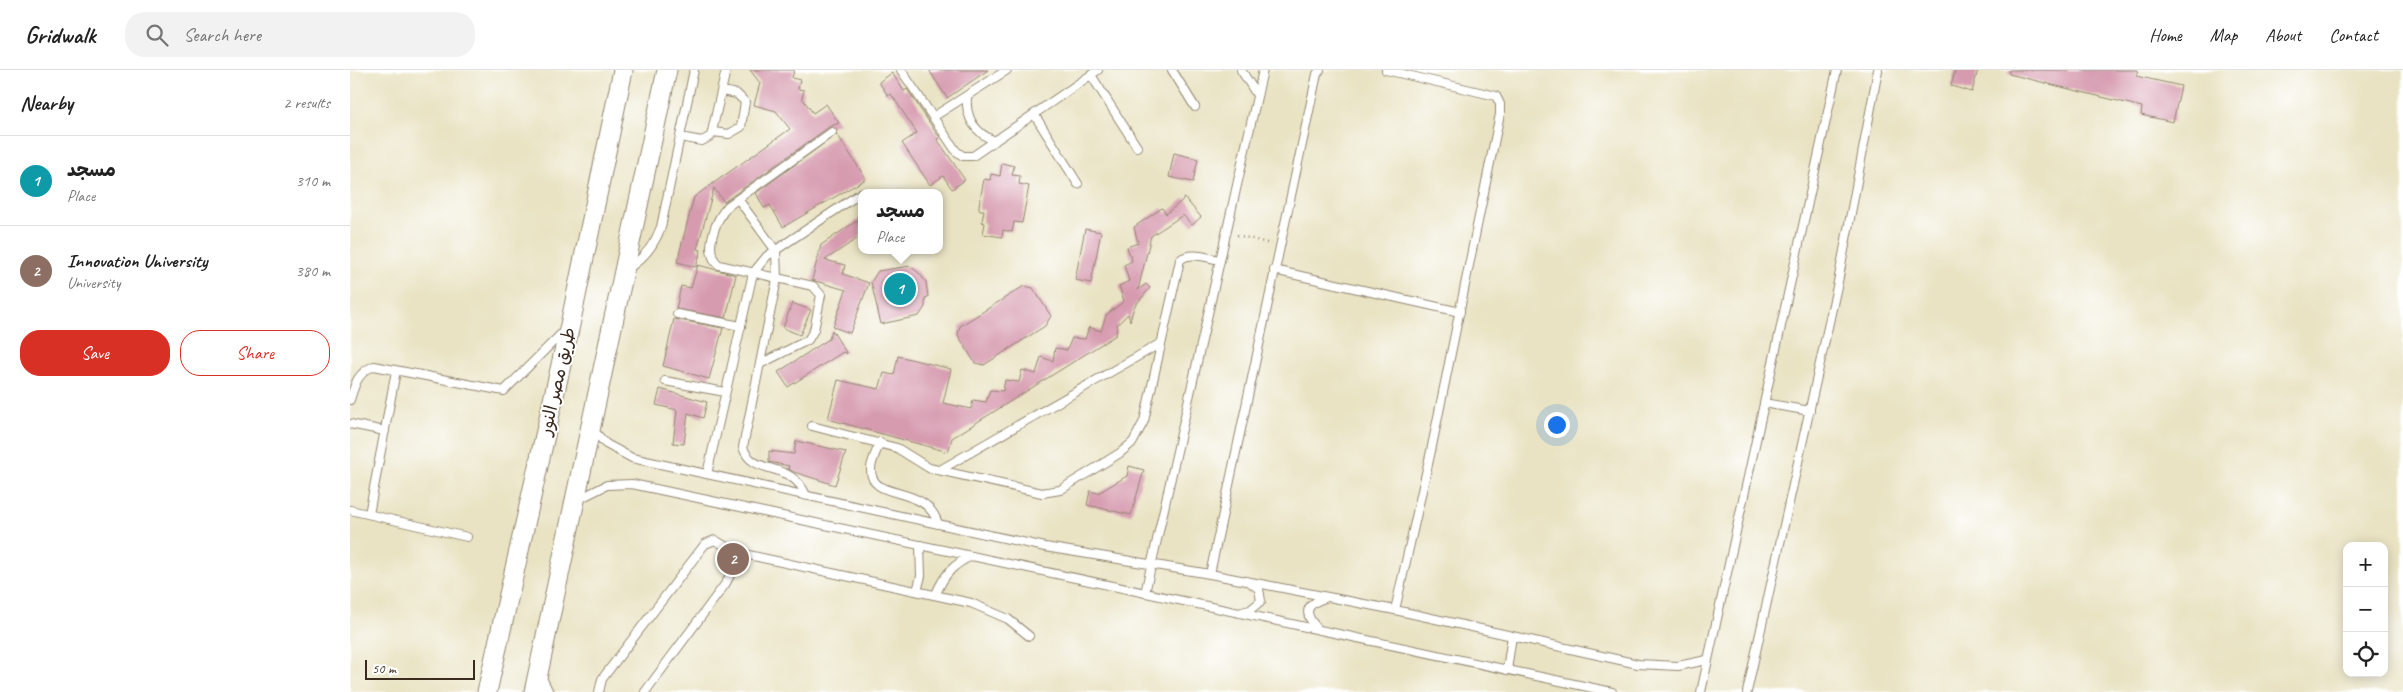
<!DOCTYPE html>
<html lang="en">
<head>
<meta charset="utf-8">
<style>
	body { margin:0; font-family:Caveat,"Playpen Sans Arabic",sans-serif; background:#f2f2f2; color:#222 }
	.controls { position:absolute; right:15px; bottom:15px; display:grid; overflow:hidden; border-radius:10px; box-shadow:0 2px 12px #0003 }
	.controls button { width:45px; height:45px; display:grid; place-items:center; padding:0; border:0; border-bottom:1px solid #e0e0e0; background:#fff; color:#222; font:25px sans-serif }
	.scale { position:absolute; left:15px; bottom:12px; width:110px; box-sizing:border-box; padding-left:5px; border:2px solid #3b2a1e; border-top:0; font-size:14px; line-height:18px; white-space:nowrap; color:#3b2a1e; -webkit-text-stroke:4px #fff; paint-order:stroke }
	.you { position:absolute; left:1206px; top:354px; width:18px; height:18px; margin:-12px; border:4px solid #fff; border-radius:50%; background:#1a73e8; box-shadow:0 0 0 8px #1a73e833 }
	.badge { display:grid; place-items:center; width:32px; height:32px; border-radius:50%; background:#d93025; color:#fff; font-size:16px; font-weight:700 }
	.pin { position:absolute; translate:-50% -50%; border:2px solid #fff; box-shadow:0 1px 5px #0006 }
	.popup { position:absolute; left:508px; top:119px; width:85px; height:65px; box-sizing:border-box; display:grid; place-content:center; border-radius:10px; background:#fff; filter:drop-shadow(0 1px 4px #0005); font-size:16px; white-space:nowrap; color:#767676 }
	.popup b { font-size:19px; color:#222 }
	.popup::after { content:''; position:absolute; left:50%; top:100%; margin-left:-10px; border:10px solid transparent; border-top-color:#fff }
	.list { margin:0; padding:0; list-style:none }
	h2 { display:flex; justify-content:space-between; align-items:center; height:65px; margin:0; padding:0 20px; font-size:21px }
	h2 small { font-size:16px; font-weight:400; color:#767676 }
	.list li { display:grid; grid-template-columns:32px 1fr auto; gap:15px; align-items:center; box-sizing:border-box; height:90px; padding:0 20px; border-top:1px solid #e0e0e0 }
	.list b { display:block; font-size:19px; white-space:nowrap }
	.list p { margin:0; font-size:16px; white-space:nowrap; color:#767676 }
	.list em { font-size:16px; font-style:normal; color:#767676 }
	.actions { display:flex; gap:10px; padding:15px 20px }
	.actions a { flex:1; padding:11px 0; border:1px solid #d93025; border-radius:20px; text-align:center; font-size:18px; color:#d93025 }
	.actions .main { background:#d93025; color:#fff }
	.icon { flex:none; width:28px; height:28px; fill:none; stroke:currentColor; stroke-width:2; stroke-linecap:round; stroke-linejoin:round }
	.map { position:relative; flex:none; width:2053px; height:622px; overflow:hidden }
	header { display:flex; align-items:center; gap:30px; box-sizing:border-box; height:70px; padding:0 25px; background:#fff; border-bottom:1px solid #e0e0e0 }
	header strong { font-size:24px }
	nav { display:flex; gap:28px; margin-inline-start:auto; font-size:18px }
	.search { width:350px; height:45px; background:#f2f2f2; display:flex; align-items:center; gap:12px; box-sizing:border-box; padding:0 18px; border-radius:20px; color:#767676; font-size:19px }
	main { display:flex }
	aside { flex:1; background:#fff }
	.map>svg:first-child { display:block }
	.building { fill:#d79bb0 }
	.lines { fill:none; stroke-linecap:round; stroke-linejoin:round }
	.service-casing { stroke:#928670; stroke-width:10 }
	.tertiary-casing { stroke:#928670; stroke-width:21 }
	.path { stroke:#928670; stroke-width:2.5; stroke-dasharray:1 4; stroke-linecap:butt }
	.service { stroke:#fff; stroke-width:8 }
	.tertiary { stroke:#fff; stroke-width:19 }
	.labels { text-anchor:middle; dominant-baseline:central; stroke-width:4; stroke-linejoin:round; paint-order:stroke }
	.street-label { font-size:18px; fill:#3b2a1e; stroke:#fff }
</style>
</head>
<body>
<header>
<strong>Gridwalk</strong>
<div class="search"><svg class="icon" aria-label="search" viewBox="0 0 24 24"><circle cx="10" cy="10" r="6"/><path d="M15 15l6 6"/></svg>Search here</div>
<nav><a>Home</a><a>Map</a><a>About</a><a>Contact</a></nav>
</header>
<main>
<aside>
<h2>Nearby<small>2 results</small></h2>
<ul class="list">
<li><span class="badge" style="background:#0f9aa8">1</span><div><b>مسجد</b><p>Place</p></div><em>310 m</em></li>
<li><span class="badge" style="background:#8d6e63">2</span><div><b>Innovation University</b><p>University</p></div><em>380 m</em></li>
</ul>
<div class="actions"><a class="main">Save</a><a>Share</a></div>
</aside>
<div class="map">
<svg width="2053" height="622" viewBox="0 0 2053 622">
	<rect width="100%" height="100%" fill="#fff"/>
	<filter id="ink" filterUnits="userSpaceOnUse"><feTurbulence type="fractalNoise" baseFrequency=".02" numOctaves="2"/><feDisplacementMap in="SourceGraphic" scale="10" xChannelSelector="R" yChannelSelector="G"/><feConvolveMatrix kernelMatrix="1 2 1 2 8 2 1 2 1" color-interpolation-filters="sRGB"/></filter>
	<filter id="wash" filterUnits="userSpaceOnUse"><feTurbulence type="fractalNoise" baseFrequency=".0096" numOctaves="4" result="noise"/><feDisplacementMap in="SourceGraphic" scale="20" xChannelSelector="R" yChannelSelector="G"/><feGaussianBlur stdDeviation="1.12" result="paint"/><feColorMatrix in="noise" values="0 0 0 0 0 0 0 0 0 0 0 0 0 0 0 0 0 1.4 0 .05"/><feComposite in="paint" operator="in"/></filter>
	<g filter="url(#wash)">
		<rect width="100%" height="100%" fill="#e9e3c3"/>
		<g id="blocks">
			<!-- building -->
			<g class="building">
				<polygon points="400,0 444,0 442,8 450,10 448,19 454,20 452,28 463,43 476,34 489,53 479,57 374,132 364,118 347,179 351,180 346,197 327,192 344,127 440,59 426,41 404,35 410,13"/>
				<polygon points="579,0 638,0 597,28"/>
				<polygon points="1605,0 1628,0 1622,22 1601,16"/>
				<polygon points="1659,0 1788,0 1786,6 1831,16 1823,52 1791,45 1792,37 1659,4"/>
				<polygon points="542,3 554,21 557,19 587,64 590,67 587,69 615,110 602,119 593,106 580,115 552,73 567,63 541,24 538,26 529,12"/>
				<polygon points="487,64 516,109 433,157 420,135 414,138 406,123"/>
				<polygon points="824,83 848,89 843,112 819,107"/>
				<polygon points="652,93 664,96 662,105 670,106 669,114 679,116 672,153 664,152 662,162 653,160 652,167 633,164 635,153 632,152 634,140 629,140 629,135 634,109 640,110 641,104 650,106"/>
				<polygon points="835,128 851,147 842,155 833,145 801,166 788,220 796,214 800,218 784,237 780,251 778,244 767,255 766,265 602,368 598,382 478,349 488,310 529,319 534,303 544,305 548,286 601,299 593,333 621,339 623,330 636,332 640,320 653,321 655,310 669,312 672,300 686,304 691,287 703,291 705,278 717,280 722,268 735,269 739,257 751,261 756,245 774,231 769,216 779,211 774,195 782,191 777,177 788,173 784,157 812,138 816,144"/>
				<polygon points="511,148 511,166 475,190 495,195 493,204 519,213 500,263 483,257 496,220 462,210 471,175"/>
				<polygon points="735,159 751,162 741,213 725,210"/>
				<polygon points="348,195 386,205 376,248 326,239 331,216 341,218"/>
				<polygon points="560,196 569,203 576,212 578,227 575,228 575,237 569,246 531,254 521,212 528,201"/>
				<polygon points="674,216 683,218 701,246 695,256 634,295 625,293 608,265 610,256"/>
				<polygon points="442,233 461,240 450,265 433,258"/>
				<polygon points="324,249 373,258 359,309 313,296"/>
				<polygon points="482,260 497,284 493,282 438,317 428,302 479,269"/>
				<polygon points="310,319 357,332 353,348 338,343 334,374 323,373 327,340 306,335"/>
				<polygon points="446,371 496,382 485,415 444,402 438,399 439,396 419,392 419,381 444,384"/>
				<polygon points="779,396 794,400 781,445 737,435 740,421 748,423 777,406"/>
			</g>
		</g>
	</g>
	<g filter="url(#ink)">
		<use href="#blocks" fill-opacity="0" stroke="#928670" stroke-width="1"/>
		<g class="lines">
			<!-- service casing -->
			<g class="service-casing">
				<g id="service">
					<polyline points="551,0 606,81 613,86 623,86 748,0"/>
					<polyline points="822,0 845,37"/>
					<polyline points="891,0 907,25"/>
					<polyline points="1036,0 1146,26 1150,34 1150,44 1081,381 1045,540"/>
					<polyline points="741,5 787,77"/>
					<path d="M 617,26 C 615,47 625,63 645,71"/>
					<polyline points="684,44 728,114"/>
					<polyline points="583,47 657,0"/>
					<polyline points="363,62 379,64 391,57 395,32 387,24 372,21"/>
					<polyline points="330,67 352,71 361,66 376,0"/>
					<path d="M 388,129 L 426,181 L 427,209 L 393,377 C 402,407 440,389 456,425"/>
					<path d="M 277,199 C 294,189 304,176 311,157 L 344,0"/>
					<polyline points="924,200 1110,242"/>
					<polyline points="327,244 391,256"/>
					<path d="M 410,294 L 458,270 L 464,260 L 471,225 L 463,216 L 369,195 C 352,182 366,149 378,136 L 482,62"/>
					<polyline points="315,311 375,322"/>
					<path d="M 0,330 C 5,314 7,303 24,296 L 154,321 L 215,260"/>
					<polyline points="1414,333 1460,341"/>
					<polyline points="0,354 35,361"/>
					<path d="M 462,356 L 547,378 L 579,398 L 692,423 L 710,420 L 770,383 L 783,372 L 794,351 L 830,190 C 840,181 858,188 870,190"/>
					<polyline points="243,360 256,374 282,388 695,477 860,504 1045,540 1288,594 1328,596 1357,590"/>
					<path d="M 530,372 C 527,380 522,390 521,398 C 519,433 576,412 588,454"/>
					<polyline points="590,400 811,273"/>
					<polyline points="357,404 403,203 417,186 511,123"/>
					<polyline points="229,429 257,415 282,414 1262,622"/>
					<polyline points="0,440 117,467"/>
					<polyline points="19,444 46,301"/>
					<polyline points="385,482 621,533 658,549 679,566"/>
					<polyline points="860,504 967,4 970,0"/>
					<polyline points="567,521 571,506 570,475"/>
					<polyline points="795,523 913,0"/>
					<path d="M 586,524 C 594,505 603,494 622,486"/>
					<polyline points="892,542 900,540 911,531 909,519 902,514"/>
					<path d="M 969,560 C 954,545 953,535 975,528"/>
					<polyline points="1157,600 1162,566"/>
					<polyline points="191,606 199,622"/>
					<polyline points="249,622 252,609 355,474 365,470 385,482 386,493 376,513 295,622"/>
					<polyline points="1351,622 1487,0"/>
					<polyline points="1397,622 1488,212 1528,0"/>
				</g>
			</g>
			<!-- tertiary casing -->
			<g class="tertiary-casing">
				<g id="tertiary">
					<polyline points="137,622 220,255 273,0"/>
					<polyline points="184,622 317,0"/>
				</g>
			</g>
			<!-- path -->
			<polyline class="path" points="887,165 921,174"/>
			<!-- service -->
			<use href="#service" class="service"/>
			<!-- tertiary -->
			<use href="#tertiary" class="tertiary"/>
		</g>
	</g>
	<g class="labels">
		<!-- street labels -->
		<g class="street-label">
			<text transform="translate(207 311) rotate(-77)">طريق مصر النور</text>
		</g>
	</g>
</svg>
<div class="controls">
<button>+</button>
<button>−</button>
<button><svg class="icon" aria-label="locate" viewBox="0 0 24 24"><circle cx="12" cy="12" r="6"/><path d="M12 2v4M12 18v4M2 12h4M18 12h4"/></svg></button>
</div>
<div class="scale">50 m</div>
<div class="you"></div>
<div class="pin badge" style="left:550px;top:219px;background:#0f9aa8">1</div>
<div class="popup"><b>مسجد</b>Place</div>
<div class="pin badge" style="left:383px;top:489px;background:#8d6e63">2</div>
</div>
</main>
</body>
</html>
